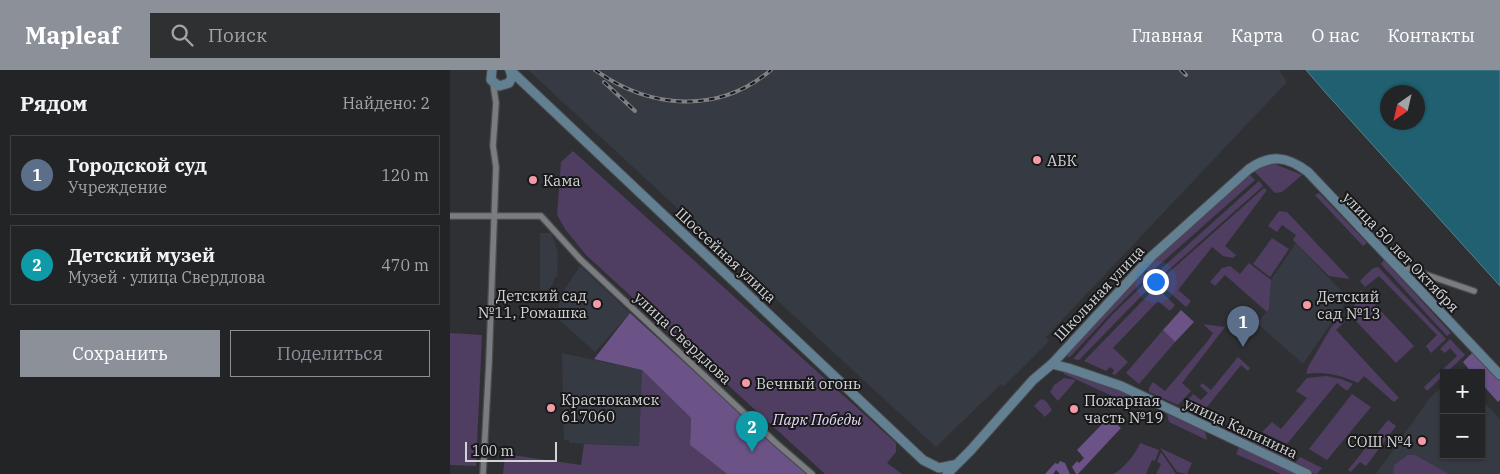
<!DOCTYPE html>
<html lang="ru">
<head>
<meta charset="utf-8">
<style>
	body { margin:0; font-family:"IBM Plex Serif",serif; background:#2f3032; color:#f1f3f6 }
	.controls { position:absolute; right:15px; bottom:15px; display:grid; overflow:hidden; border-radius:0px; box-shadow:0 1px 4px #0004 }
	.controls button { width:45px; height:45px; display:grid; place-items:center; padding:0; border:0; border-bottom:1px solid #404143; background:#232426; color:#f1f3f6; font:25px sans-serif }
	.compass { position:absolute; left:930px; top:15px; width:45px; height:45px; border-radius:50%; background:#232426; box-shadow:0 1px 4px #0004; rotate:214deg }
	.scale { position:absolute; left:15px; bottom:12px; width:92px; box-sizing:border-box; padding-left:5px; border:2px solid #d2d3d4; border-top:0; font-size:14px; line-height:18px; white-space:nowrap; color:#d2d3d4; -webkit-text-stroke:4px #18181a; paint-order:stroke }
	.you { position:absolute; left:705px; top:211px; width:18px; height:18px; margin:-12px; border:4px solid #fff; border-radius:50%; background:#1a73e8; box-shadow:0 0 0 8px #1a73e833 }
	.badge { display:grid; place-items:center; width:32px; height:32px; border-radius:50%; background:#8c9099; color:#fff; font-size:16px; font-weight:700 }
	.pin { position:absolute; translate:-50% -41px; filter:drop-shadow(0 1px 2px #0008) }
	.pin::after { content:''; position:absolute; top:26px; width:18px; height:15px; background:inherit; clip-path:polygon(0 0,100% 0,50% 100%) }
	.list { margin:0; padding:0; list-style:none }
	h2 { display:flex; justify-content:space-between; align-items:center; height:65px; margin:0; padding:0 20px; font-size:21px }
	h2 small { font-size:16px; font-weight:400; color:#a3a4a7 }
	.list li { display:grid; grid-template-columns:32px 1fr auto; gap:15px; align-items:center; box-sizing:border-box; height:80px; margin:0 10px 10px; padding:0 10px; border:1px solid #404143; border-radius:0px }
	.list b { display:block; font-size:19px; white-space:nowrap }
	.list p { margin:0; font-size:16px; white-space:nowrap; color:#a3a4a7 }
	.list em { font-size:16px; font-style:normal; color:#a3a4a7 }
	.actions { display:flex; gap:10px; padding:15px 20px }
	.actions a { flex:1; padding:11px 0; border:1px solid #8c9099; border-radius:0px; text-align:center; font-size:18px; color:#8c9099 }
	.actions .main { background:#8c9099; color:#fff }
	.icon { flex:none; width:28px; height:28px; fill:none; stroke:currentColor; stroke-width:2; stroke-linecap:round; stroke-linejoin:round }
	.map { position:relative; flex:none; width:1050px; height:404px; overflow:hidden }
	header { display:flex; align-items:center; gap:30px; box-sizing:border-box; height:70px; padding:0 25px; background:#8c9099; color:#fff }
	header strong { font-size:24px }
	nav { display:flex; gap:28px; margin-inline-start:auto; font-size:18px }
	.search { width:350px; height:45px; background:#2f3032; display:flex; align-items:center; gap:12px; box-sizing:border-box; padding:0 18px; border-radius:0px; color:#a3a4a7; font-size:19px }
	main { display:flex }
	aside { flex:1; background:#232426 }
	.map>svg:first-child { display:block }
	.built { fill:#363a42 }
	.green { fill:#4f3e61 }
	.forest { fill:#6b5387 }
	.water { fill:#206070; stroke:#55828e; fill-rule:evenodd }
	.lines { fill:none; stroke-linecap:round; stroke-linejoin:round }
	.street-casing { stroke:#4b4c4f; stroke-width:8 }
	.secondary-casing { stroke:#4b4c4f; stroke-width:11 }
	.street { stroke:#7a7c7f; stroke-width:5.5 }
	.secondary { stroke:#628092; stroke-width:9 }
	.rail-casing { stroke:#808183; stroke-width:4 }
	.rail { stroke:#18181a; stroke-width:2; stroke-dasharray:5.5; stroke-linecap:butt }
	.poi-dot { fill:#f49aa7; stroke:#18181a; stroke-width:2 }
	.labels { text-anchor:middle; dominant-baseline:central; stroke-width:4; stroke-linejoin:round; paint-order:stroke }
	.poi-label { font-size:15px; fill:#d2d3d4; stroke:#18181a; text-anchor:start }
	.street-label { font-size:15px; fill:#d2d3d4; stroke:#18181a }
	.park-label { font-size:15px; font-style:italic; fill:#e6d8f8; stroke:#18181a }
</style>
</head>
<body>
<header>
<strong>Mapleaf</strong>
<div class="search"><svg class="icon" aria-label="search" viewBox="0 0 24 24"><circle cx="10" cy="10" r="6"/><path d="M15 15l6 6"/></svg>Поиск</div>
<nav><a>Главная</a><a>Карта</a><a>О нас</a><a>Контакты</a></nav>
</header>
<main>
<aside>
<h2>Рядом<small>Найдено: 2</small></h2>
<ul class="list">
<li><span class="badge" style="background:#5c6f8a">1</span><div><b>Городской суд</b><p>Учреждение</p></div><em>120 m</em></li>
<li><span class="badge" style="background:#0f9aa8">2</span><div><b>Детский музей</b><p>Музей · улица Свердлова</p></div><em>470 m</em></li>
</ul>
<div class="actions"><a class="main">Сохранить</a><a>Поделиться</a></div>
</aside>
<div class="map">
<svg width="1050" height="404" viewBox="0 0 1050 404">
	<rect width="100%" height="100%" fill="#2f3033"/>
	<!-- built -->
	<g class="built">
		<polygon points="78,0 829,0 837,12 596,267 599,271 553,317 551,314 486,377"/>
		<polygon points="90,163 101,163 108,182 107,207 105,207 100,220 90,220"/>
		<polygon points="846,173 896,226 891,243 880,255 853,294 807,253 819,239 821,210"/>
		<polygon points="130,196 180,243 145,282 108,249 109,228"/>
		<polygon points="112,283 192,300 189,376 120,373 119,370 114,370"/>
		<polygon points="994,315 994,385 1031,385 1031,329 1050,349 1050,404 926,404 979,329"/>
	</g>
	<!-- green -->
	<g class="green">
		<polygon points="123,81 446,373 446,382 437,393 452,404 375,404 136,185 115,159 107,145 111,92"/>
		<polygon points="825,94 852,105 832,122 825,123 804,101 813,95"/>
		<polygon points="799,104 805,110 700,203 695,198"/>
		<polygon points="809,111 813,116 706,211 702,207"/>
		<polygon points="814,118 817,120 775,176 786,185 783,188 773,186 762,177 728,220 741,231 736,237 708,212"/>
		<polygon points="869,123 917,173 913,176 865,125"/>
		<polygon points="829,141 837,142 900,209 879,206 843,170 846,165 832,155 827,162 818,156"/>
		<polygon points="822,168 839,179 820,207 803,194"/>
		<polygon points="934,190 1001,263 997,266 931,194"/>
		<polygon points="799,193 821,210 819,239 817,242 775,205 765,216 760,212 772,198 780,196 790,204"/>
		<polygon points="928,197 996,269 981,283 976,276 987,265 929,206 915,217 910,211 922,199"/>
		<polygon points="690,201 697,207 658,246 620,287 615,286"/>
		<polygon points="699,209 704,213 629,290 623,289 662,245"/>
		<polygon points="706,217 725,235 720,241 708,231 663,278 678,292 665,305 662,304 664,300 660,297 656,301 634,291"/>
		<polygon points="911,220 964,276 946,293 900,245"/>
		<path d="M 891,247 L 895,251 L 886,260 L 949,328 L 944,332 L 914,306 L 908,313 C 890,305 875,301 856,304 L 858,297 L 882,256 Z"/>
		<polygon points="753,254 775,257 732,313 741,321 728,335 699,322 699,318 703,312 715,321 757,272 763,263"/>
		<polygon points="713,260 725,272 689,314 676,303"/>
		<polygon points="0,263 32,265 26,396 0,395"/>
		<polygon points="1000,269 1015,285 996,303 994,303 994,305 977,321 974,317 1007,286 1000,278 995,283 990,279"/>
		<polygon points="788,287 800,298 798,301 791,295 752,343 733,336 743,324 751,330 758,323 750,316 752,313 761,320"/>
		<polygon points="192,300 241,348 240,375 277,404 53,404 55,384 131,395 134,374 189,376"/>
		<path d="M 614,301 C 642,308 668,318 693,332 L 691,339 L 614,304 Z"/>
		<polygon points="876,306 891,309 903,314 897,321 887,313 837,374 812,362 822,352 831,359 857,328 846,321 857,308"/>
		<polygon points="614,308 626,310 608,331 600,322 604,315"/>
		<polygon points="902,324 921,337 877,390 859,379"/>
		<polygon points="591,329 596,331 602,340 595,347 584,336"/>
		<polygon points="717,344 755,361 757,370 719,352"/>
		<polygon points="938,350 946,356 916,396 910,392 901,402 898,400"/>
		<polygon points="807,367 845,385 839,392 801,375"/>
		<path d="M 690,373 L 709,380 L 705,391 L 702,390 L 696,404 L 663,404 C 674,399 686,383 690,373 Z"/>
		<polygon points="789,377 848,404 831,404 786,384"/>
		<polygon points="710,378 742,393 737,404 727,402"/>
		<polygon points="711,382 726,404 706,404 711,394 707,392"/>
		<polygon points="958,385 965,385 999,404 943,404 944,395"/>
		<polygon points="850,387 872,398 867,404 865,404 844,395"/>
	</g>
	<!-- forest -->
	<g class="forest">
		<polygon points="731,240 744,252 725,272 713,260"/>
		<polygon points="180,243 357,404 277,404 240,375 241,348 192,300 144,289"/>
		<polygon points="1024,281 1050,309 1050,330 1048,332 1031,313 1031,303 1022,303 1013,292"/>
		<polygon points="659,347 671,358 628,404 626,404 622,397 627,391 629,393 634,388 627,380"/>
		<polygon points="610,391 615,393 620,404 610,404 606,400 603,404 595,404 605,393 608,394"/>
	</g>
	<!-- water -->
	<path class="water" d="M 856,0 L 1050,0 L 1050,216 L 875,22 ZM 938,22 L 968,22 L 968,52 L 938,52 Z"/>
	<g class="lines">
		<!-- street casing -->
		<g class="street-casing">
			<g id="street">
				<polyline points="0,146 91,146 130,189 326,373 362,404"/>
				<polyline points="948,195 1024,221"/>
				<polyline points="33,404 39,292 46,97 43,76 46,33 43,13"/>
			</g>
		</g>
		<!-- secondary casing -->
		<g class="secondary-casing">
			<g id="secondary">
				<polyline points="42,0 41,10 49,16 59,13 62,7 60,0"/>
				<polyline points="60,0 473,390 489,398 504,395"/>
				<polyline points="602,294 618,298 671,316 857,404"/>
				<path d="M 497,404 L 520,381 L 583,310 L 602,294 L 702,186 L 799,99 C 821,84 837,86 858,102 L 1050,305"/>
			</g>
		</g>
		<!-- street -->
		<use href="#street" class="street"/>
		<!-- secondary -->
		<use href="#secondary" class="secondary"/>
		<!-- rail casing -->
		<g class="rail-casing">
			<g id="rail">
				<path d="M 145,0 C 199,39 268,45 321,0"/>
				<polyline points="731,0 736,5"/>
				<polyline points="154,12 185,41"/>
			</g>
		</g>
		<!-- rail -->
		<use href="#rail" class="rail"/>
	</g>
	<!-- markers -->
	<g class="poi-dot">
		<circle cx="587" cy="90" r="5"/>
		<circle cx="83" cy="110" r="5"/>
		<circle cx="147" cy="234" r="5"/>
		<circle cx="857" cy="235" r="5"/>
		<circle cx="296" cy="313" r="5"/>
		<circle cx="101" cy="338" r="5"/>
		<circle cx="624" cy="339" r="5"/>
		<circle cx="972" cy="371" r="5"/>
	</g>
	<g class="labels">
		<!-- poi labels -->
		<g class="poi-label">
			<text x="597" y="90">АБК</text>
			<text x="93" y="110">Кама</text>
			<text x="137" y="225" text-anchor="end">Детский сад<tspan x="137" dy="17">№11, Ромашка</tspan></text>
			<text x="867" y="226">Детский<tspan x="867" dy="17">сад №13</tspan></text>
			<text x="306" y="313">Вечный огонь</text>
			<text x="111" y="329">Краснокамск<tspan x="111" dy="17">617060</tspan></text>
			<text x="634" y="330">Пожарная<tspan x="634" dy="17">часть №19</tspan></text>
			<text x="962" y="371" text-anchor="end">СОШ №4</text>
		</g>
		<!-- street labels -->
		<g class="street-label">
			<text transform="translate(951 182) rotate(46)">улица 50 лет Октября</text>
			<text transform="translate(276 185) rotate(43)">Шоссейная улица</text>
			<text transform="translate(649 223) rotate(-47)">Школьная улица</text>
			<text transform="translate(233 268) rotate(43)">улица Свердлова</text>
			<text transform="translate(791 358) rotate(25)">улица Калинина</text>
		</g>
		<!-- park labels -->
		<g class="park-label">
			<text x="367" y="349">Парк Победы</text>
		</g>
	</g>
</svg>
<div class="controls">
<button>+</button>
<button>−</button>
</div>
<svg class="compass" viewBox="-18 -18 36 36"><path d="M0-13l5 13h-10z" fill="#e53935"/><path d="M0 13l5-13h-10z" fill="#a3a4a7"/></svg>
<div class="scale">100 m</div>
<div class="you"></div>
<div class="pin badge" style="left:793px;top:277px;background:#5c6f8a">1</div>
<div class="pin badge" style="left:302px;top:382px;background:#0f9aa8">2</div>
</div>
</main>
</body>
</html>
